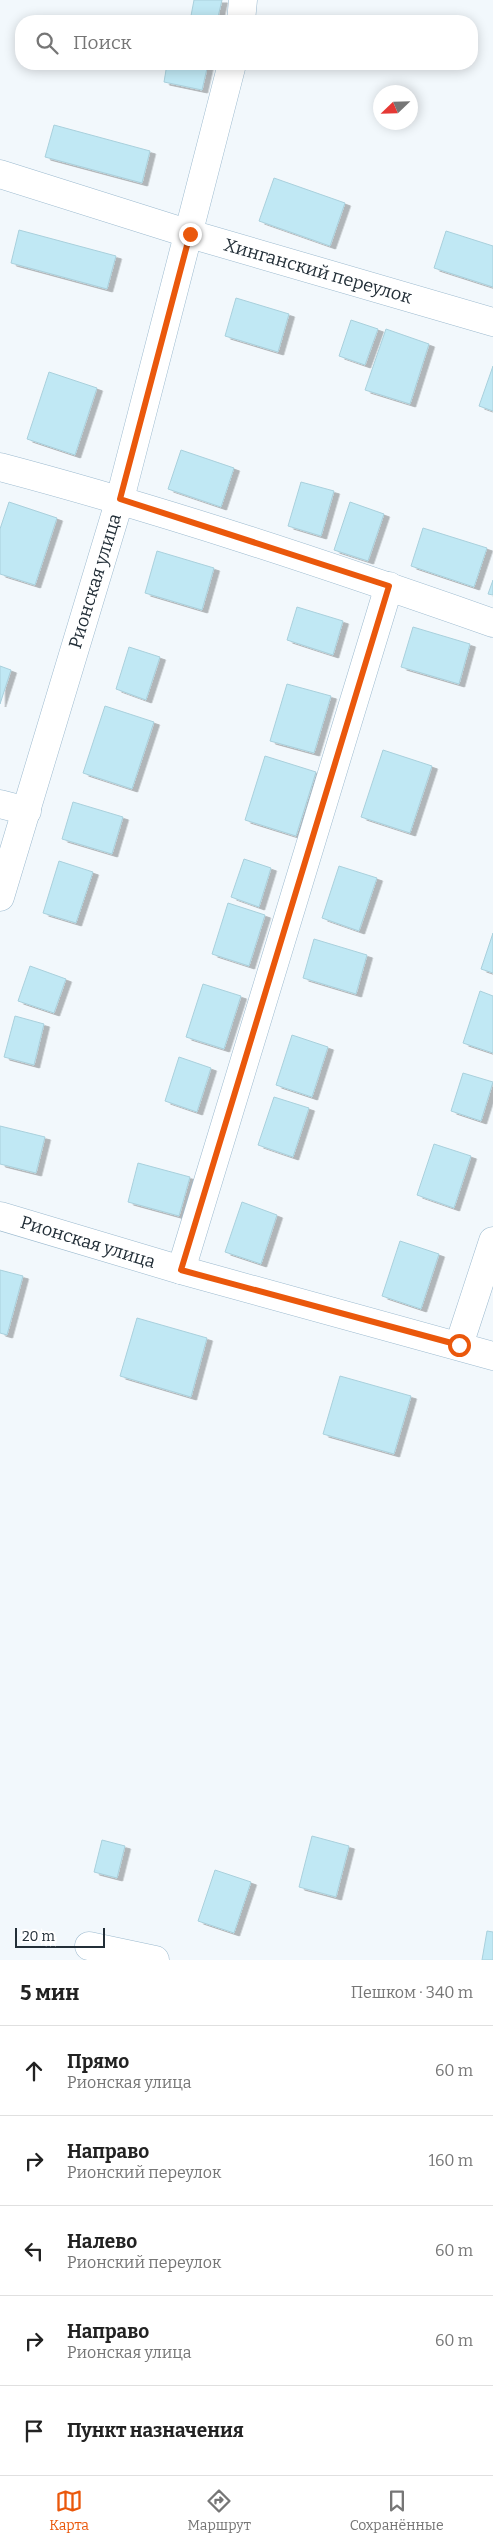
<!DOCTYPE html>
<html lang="ru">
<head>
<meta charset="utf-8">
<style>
	body { margin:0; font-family:Bitter,serif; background:#f6f6f6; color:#222 }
	.compass { position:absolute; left:373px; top:85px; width:45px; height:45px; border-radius:50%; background:#fff; box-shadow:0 2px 12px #0003; rotate:247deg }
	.scale { position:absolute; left:15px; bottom:12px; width:90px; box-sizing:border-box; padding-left:5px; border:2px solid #232f38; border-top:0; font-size:14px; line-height:18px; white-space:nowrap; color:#232f38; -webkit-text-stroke:4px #fff; paint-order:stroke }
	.stop { position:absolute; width:15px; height:15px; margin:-11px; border:4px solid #ea580c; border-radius:50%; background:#fff }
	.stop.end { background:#ea580c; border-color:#fff; box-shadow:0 1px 5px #0008 }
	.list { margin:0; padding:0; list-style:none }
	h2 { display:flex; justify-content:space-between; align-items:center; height:65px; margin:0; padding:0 20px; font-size:21px }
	h2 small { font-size:16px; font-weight:400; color:#767676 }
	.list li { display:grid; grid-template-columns:32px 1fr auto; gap:15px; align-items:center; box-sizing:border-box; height:90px; padding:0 20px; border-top:1px solid #e0e0e0 }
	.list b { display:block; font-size:19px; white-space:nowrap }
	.list p { margin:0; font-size:16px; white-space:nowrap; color:#767676 }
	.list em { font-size:16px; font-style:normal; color:#767676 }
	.icon { flex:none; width:28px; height:28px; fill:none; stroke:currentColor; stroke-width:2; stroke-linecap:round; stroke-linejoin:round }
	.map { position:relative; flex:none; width:493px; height:1960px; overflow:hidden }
	.search { position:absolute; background:#fff; box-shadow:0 2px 12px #0003; left:15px; right:15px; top:15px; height:55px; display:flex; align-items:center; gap:12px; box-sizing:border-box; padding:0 18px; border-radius:20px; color:#767676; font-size:19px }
	.sheet { height:515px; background:#fff }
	nav { display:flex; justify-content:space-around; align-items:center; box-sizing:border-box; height:70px; border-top:1px solid #e0e0e0; background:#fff; font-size:14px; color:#767676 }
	nav a { display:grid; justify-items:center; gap:2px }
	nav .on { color:#ea580c }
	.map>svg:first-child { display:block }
	.building { fill:#c0e8f4; stroke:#a9d0dc; filter:url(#shadow) }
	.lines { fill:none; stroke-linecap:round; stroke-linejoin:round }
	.minor-casing { stroke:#9cbacf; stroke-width:29 }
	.minor { stroke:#fff; stroke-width:28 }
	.route { stroke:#ea580c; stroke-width:6 }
	.labels { text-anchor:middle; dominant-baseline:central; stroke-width:4.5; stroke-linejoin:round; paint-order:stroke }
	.street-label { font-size:18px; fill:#232f38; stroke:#fff }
</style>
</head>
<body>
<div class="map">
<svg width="493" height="1960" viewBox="0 0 493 1960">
	<defs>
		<filter id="shadow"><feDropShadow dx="5.5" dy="3" stdDeviation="0" flood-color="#0004"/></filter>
	</defs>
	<rect width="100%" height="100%" fill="#f2f8fc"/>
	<!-- building -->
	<g class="building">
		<polygon points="194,0 222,0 217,21 190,21"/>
		<polygon points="167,64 208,64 202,90 164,82"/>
		<polygon points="54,125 150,151 142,183 45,157"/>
		<polygon points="274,178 345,203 330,246 259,221"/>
		<polygon points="19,230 116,256 107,289 11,263"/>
		<polygon points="446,231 493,246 493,287 434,268"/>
		<polygon points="236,298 289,314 278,352 225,336"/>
		<polygon points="351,320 378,329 365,365 339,356"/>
		<polygon points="386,329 429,344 410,404 365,390"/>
		<polygon points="493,366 493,411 479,406"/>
		<polygon points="49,372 97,388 75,455 27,439"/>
		<polygon points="181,450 234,468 221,507 168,489"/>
		<polygon points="301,482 334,491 321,536 288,526"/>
		<polygon points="9,502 57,518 35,585 0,574 0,529"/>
		<polygon points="350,502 384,514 368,561 334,550"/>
		<polygon points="423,528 487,548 474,587 411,566"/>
		<polygon points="157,551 214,568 202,610 145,593"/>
		<polygon points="493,580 493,595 488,594"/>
		<polygon points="297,607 343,621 333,655 287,640"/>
		<polygon points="413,627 470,644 459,684 401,667"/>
		<polygon points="129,647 160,657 146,700 116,689"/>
		<polygon points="0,666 11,670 0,704"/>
		<polygon points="287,684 331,696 314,753 270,741"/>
		<polygon points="105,706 154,722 132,789 83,773"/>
		<polygon points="383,750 432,766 410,833 361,817"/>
		<polygon points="265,756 316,772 296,836 245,820"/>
		<polygon points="73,802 123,817 112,854 62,839"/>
		<polygon points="244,859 271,868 259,907 231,897"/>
		<polygon points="59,861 93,872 76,923 43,913"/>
		<polygon points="339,866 377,878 359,931 322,918"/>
		<polygon points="228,903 265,915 249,966 212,954"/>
		<polygon points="493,933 493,973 481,969"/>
		<polygon points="314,939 367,955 356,994 303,978"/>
		<polygon points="30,966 66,979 54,1013 18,1001"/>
		<polygon points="203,984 241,996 224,1049 186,1037"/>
		<polygon points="480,991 493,996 493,1053 463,1043"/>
		<polygon points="15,1016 44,1024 34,1065 4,1057"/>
		<polygon points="292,1035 328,1047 312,1097 276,1085"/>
		<polygon points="179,1057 211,1068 197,1112 165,1101"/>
		<polygon points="463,1073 493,1082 481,1121 451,1111"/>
		<polygon points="274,1097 309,1108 293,1157 258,1145"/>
		<polygon points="0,1126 45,1137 36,1173 0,1164"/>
		<polygon points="434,1144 471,1156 454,1208 417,1195"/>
		<polygon points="138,1163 190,1177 179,1216 128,1202"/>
		<polygon points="242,1202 277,1215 261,1264 225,1252"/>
		<polygon points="400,1241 439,1254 421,1309 382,1296"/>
		<polygon points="0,1270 23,1276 7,1335 0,1333"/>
		<polygon points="137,1318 207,1338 191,1397 120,1376"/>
		<polygon points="340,1376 411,1396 394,1454 323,1434"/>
		<polygon points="312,1836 349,1846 336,1897 299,1887"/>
		<polygon points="102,1840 125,1846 117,1878 94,1872"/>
		<polygon points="215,1870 251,1882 234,1933 198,1921"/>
		<polygon points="487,1931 493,1932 493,1960 482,1960"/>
	</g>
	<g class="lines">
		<!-- minor casing -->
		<g class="minor-casing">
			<g id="minor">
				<polyline points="241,21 243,0"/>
				<polyline points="0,174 190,234 493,322"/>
				<path d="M 0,467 C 167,511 330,566 493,623"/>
				<polyline points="0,804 27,811"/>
				<polyline points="0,897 120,499 232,64"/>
				<polyline points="0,1216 181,1270 493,1356"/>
				<polyline points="181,1270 389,586"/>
				<polyline points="459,1345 493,1241"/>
				<polyline points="89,1946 155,1960"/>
			</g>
		</g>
		<!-- minor -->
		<use href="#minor" class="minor"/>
	</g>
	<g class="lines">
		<!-- route -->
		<polyline class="route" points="190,234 120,499 389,586 181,1270 459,1345"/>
	</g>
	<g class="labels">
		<!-- street labels -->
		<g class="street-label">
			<text transform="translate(318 271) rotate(16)">Хинганский переулок</text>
			<text transform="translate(95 581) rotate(-73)">Рионская улица</text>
			<text transform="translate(88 1242) rotate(17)">Рионская улица</text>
		</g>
	</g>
</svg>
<svg class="compass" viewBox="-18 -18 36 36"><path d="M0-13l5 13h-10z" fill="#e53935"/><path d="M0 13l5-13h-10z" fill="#767676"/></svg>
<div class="scale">20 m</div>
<div class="stop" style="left:459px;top:1345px"></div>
<div class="stop end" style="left:190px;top:234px"></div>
<div class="search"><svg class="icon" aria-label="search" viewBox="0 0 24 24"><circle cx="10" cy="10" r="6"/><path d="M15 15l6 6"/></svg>Поиск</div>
</div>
<section class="sheet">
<h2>5 мин<small>Пешком · 340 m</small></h2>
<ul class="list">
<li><svg class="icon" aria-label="ahead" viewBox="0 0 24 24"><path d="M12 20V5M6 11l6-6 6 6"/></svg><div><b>Прямо</b><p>Рионская улица</p></div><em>60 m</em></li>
<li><svg class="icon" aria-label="right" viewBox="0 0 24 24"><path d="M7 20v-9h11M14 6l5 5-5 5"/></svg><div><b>Направо</b><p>Рионский переулок</p></div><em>160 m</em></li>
<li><svg class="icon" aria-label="left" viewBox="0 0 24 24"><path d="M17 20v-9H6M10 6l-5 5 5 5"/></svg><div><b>Налево</b><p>Рионский переулок</p></div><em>60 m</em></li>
<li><svg class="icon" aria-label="right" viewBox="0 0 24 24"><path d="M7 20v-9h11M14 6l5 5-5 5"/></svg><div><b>Направо</b><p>Рионская улица</p></div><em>60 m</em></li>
<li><svg class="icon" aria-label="arrive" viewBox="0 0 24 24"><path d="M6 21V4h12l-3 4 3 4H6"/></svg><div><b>Пункт назначения</b></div></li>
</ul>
</section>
<nav>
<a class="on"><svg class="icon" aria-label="map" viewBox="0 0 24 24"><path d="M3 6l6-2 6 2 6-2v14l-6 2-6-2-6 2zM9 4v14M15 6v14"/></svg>Карта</a>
<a><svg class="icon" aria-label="directions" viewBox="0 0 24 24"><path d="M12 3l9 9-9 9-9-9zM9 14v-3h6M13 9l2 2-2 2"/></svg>Маршрут</a>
<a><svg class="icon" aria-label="saved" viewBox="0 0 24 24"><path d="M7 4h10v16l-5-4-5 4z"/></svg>Сохранённые</a>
</nav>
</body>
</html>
